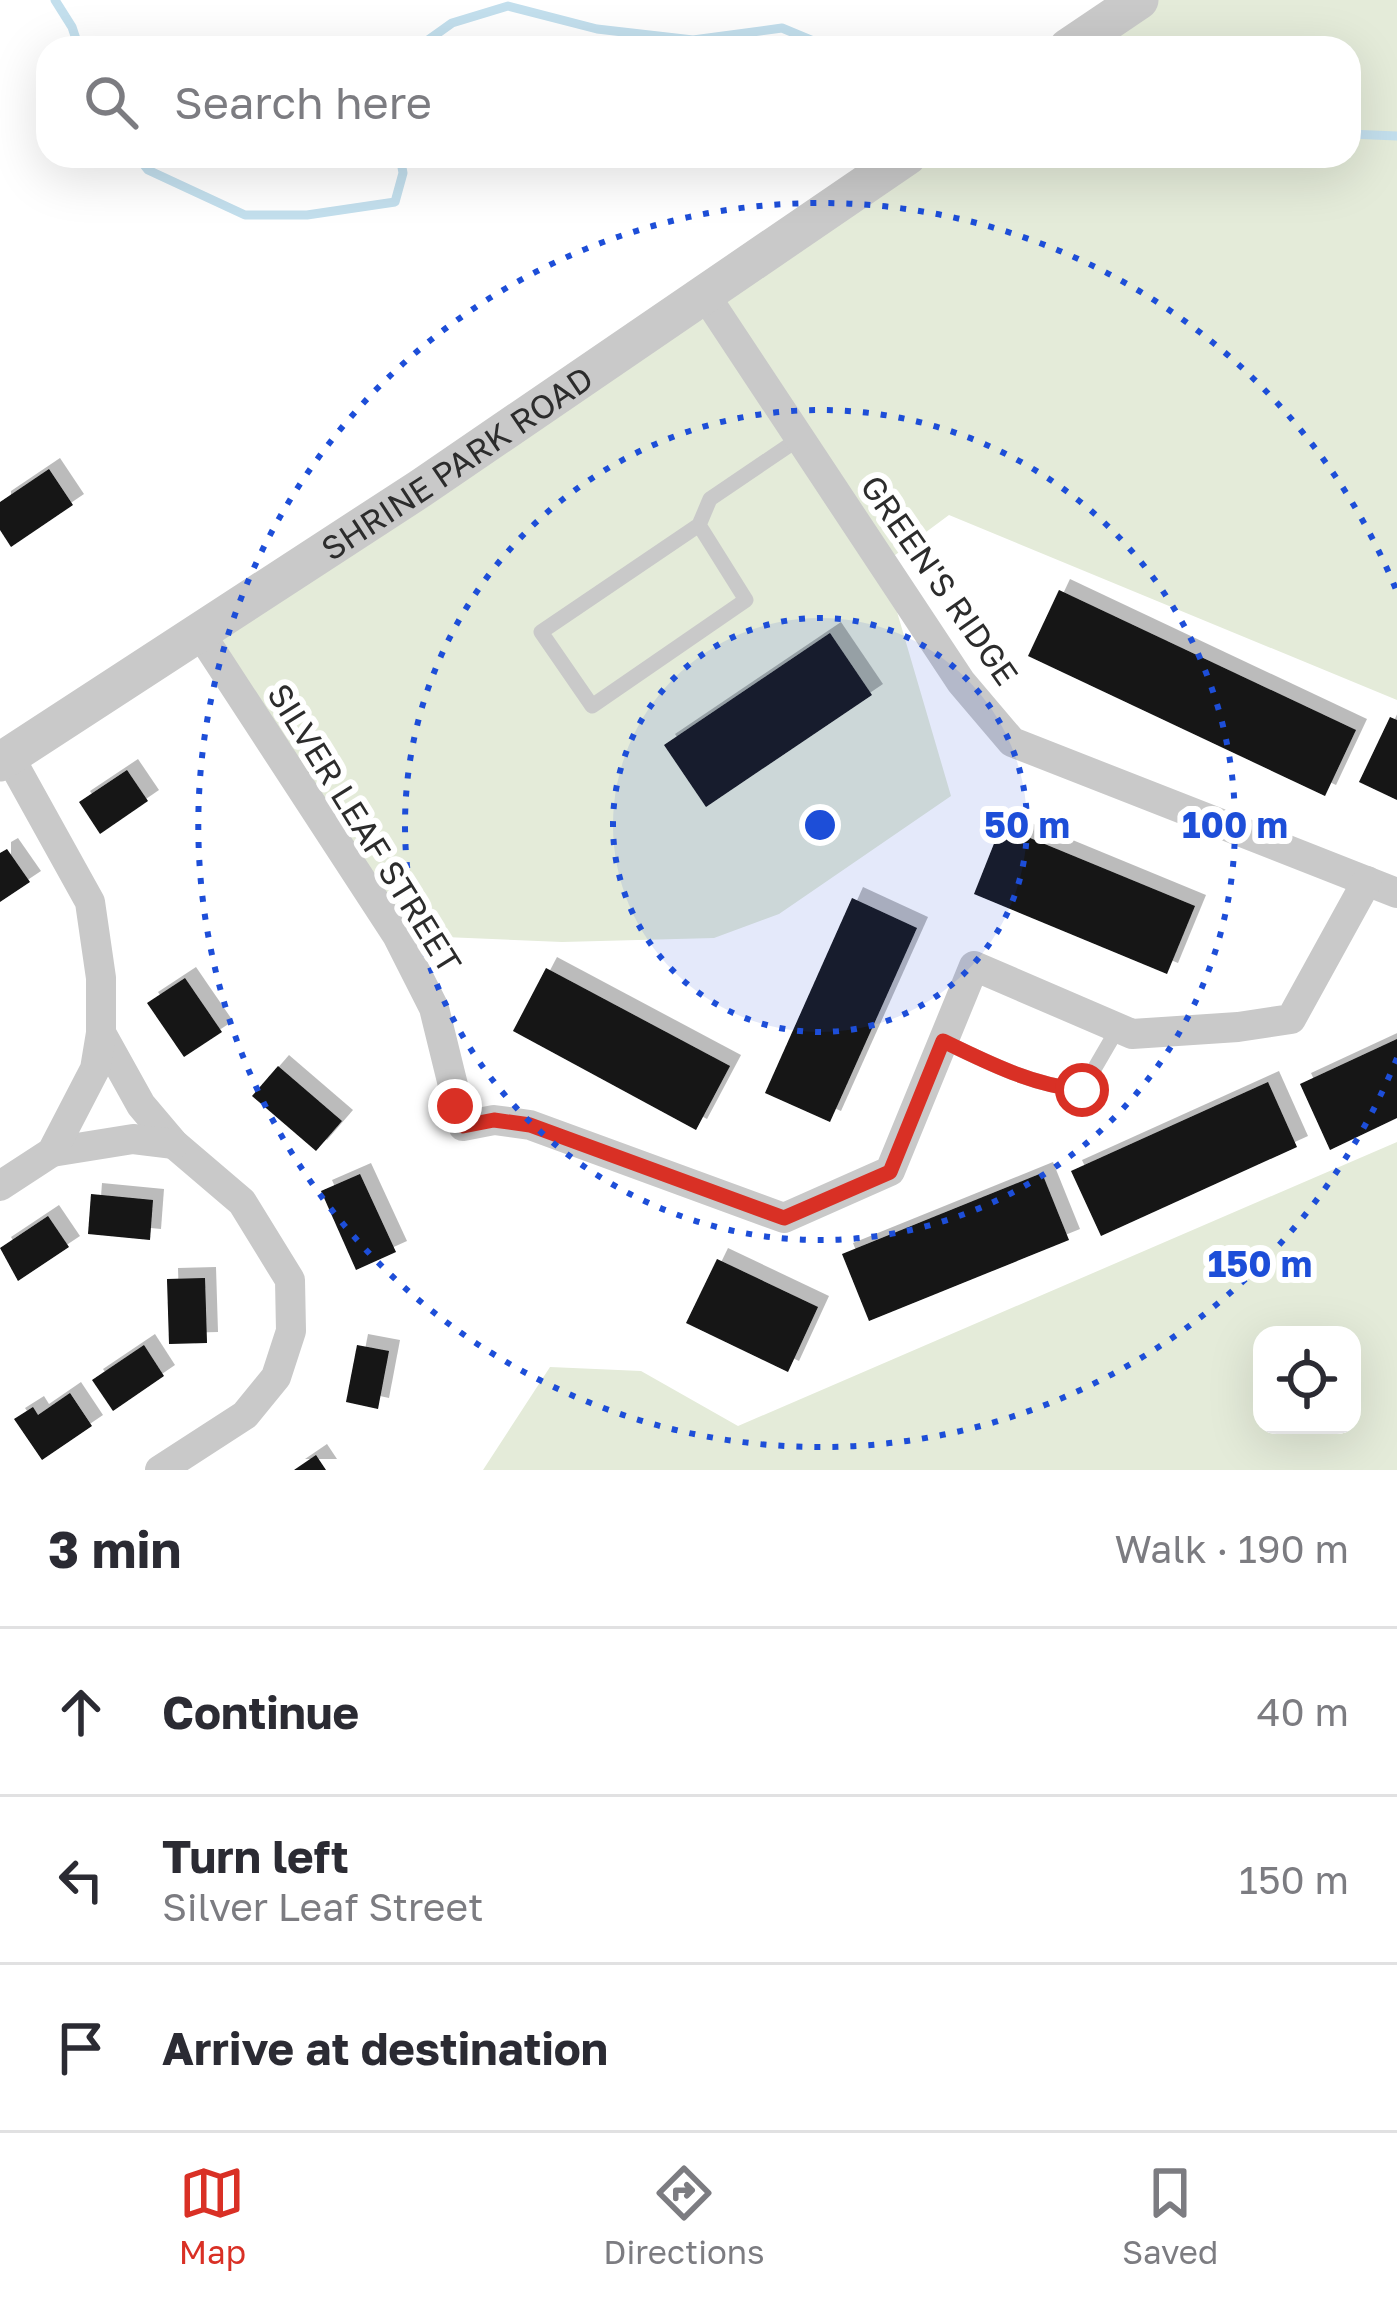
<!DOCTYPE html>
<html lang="en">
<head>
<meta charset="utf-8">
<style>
	body { margin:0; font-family:"Golos Text",sans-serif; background:#f7f7f7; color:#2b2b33 }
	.controls { position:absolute; right:36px; bottom:36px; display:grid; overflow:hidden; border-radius:24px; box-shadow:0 12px 48px #0002 }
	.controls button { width:108px; height:108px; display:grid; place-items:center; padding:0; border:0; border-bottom:3px solid #e1e1e2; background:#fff; color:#2b2b33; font:60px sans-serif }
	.stop { position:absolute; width:36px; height:36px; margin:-27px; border:9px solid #d93025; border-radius:50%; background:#fff }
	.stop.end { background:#d93025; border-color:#fff; box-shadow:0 3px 12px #0008 }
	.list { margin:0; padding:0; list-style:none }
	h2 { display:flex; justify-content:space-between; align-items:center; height:156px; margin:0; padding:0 48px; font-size:51px }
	h2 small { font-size:39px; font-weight:400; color:#7c7c81 }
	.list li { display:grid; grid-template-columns:78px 1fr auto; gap:36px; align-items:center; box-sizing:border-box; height:168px; padding:0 48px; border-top:3px solid #e1e1e2 }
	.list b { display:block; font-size:45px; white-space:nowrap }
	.list p { margin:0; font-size:39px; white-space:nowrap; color:#7c7c81 }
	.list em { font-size:39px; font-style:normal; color:#7c7c81 }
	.icon { flex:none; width:66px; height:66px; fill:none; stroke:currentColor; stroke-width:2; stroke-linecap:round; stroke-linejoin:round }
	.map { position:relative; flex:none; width:1397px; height:1470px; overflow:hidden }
	.search { position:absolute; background:#fff; box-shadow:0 12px 48px #0002; left:36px; right:36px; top:36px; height:132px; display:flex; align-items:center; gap:30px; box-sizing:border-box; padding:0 42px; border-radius:36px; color:#7c7c81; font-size:45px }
	.sheet { height:660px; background:#fff }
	nav { display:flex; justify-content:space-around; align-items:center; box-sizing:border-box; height:168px; border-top:3px solid #e1e1e2; background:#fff; font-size:33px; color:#7c7c81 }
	nav a { display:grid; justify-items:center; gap:6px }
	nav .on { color:#d93025 }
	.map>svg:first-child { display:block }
	.green { fill:#e4ebd9; fill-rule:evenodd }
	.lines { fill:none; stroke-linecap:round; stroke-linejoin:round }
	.stream { stroke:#c3dfed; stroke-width:9 }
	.building { fill:#131313; filter:url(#shadow) }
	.service { stroke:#c9c9c9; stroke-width:15 }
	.minor { stroke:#c9c9c9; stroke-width:30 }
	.tertiary { stroke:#c9c9c9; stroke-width:39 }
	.route { stroke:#d93025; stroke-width:15 }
	.ring { fill:none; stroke:#1d4ed8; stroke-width:6; stroke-dasharray:6 12 }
	.labels { text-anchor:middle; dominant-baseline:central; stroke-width:12; stroke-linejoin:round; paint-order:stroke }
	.street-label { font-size:33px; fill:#2c2c2c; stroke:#fff }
	.centre { fill:#1d4ed8; stroke:#fff; stroke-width:6 }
	.ring-label { font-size:36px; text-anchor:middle; font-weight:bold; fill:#1d4ed8; stroke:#fff; stroke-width:12; stroke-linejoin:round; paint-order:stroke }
</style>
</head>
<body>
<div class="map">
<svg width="1397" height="1470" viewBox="0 0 1397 1470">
	<defs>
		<filter id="shadow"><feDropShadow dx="11" dy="-11" stdDeviation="0" flood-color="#0004"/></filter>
	</defs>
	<rect width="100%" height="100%" fill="#fff"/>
	<!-- green -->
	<g class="green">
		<polygon points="1139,0 1397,0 1397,700 949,515 883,564 951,796 779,914 714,938 562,942 397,935 200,633 907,156 1349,156 1349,48 1068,48"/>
		<path d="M 1397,1142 L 1397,1470 L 483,1470 L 550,1367 L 641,1371 L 738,1426 ZM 1262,1335 L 1352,1335 L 1352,1425 L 1262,1425 Z"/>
	</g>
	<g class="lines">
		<!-- stream -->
		<g class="stream">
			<polyline points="55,0 72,27 79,48"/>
			<polyline points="417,48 452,23 508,6 597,29 693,40 782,28 830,48"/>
			<polyline points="1349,134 1397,136"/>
			<polyline points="137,156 148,170 245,215 307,215 395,202 403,173 400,156"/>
		</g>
	</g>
	<!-- building -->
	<g class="building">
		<polygon points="49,469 73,505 11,547 0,530 0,502"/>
		<polygon points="1059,590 1356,730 1325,796 1028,656"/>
		<polygon points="830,633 872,695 706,807 664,745"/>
		<polygon points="1390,717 1397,720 1397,800 1359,782"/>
		<polygon points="127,770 148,801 100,834 79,802"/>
		<polygon points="1001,826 1195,906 1167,974 974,894"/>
		<polygon points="7,849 30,882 0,902 0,853"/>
		<polygon points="852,898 917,928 830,1122 765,1093"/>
		<polygon points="546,968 730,1066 696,1130 513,1031"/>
		<polygon points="185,978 222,1032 184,1057 147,1003"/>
		<polygon points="1397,1039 1397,1118 1330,1150 1300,1084"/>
		<polygon points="278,1066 342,1121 316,1151 252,1096"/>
		<polygon points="1268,1082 1297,1147 1101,1236 1071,1171"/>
		<polygon points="1042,1173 1069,1240 869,1321 842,1254"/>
		<polygon points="360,1174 396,1252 356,1270 321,1191"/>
		<polygon points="91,1194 153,1200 150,1240 88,1234"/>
		<polygon points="48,1216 69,1247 18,1281 0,1248"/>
		<polygon points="717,1259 818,1307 788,1372 686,1323"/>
		<polygon points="205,1278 207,1343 169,1344 167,1279"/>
		<polygon points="144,1345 164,1376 113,1411 92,1380"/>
		<polygon points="357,1345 389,1351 378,1409 346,1402"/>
		<polygon points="70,1393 92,1426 42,1460 14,1419 33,1407 38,1415"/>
		<polygon points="316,1455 326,1470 294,1470"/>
	</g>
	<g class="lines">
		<!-- service -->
		<g class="service">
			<polyline points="699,525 541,632 592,706 746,600 699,525 710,499 800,438"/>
			<path d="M 943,1041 C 988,1063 1032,1085 1082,1090 L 1118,1028"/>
		</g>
		<!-- minor -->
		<g class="minor">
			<polyline points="703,292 961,682 1012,742 1397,893"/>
			<polyline points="200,633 397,935 434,1008 463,1126 494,1120 530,1125 784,1218 890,1171 974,966 1132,1034 1238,1027 1291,1019 1367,881"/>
			<polyline points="101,1033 141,1105 174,1144 242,1202 290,1280 291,1331 276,1377 245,1415 160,1470"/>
			<polyline points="52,1152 133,1139 174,1144"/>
			<polyline points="0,1186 52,1152 95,1069 101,1033 101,978 90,902 9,756"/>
		</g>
		<!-- tertiary -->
		<g class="tertiary">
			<polyline points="1068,48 1139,0"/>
			<path id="s1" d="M 0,762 L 421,488 L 907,156"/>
		</g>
	</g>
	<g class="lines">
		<!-- route -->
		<path class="route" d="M 455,1106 L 463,1126 L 494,1120 L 530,1125 L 784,1218 L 890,1172 L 943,1041 C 988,1063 1032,1085 1082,1090"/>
	</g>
	<!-- distance rings -->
	<circle cx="820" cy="825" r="207" fill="#1d4ed8" fill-opacity=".12"/>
	<g class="ring">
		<circle cx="820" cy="825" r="207"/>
		<circle cx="820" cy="825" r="415"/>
		<path d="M1397 1058A622 622 0 1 1 1397 592"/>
	</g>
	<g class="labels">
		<!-- street labels -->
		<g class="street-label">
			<text stroke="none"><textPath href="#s1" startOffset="546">SHRINE PARK ROAD</textPath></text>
			<text transform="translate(940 580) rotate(55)">GREEN'S RIDGE</text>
			<text transform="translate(365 828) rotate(58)">SILVER LEAF STREET</text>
		</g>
	</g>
	<circle cx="820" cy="825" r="18" class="centre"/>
	<g class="ring-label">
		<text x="1027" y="838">50 m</text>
		<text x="1235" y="838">100 m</text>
		<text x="1260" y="1277">150 m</text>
	</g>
</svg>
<div class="controls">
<button><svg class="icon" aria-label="locate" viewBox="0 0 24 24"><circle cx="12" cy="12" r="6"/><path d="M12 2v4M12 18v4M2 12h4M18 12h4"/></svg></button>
</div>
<div class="stop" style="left:1082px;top:1090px"></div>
<div class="stop end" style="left:455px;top:1106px"></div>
<div class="search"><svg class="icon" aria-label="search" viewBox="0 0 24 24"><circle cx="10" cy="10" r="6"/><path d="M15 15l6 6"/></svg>Search here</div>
</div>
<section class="sheet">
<h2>3 min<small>Walk · 190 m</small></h2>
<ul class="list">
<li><svg class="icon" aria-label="ahead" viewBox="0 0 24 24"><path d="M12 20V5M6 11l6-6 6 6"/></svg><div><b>Continue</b></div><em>40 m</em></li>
<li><svg class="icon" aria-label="left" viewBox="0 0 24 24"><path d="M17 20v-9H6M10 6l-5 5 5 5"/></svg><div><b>Turn left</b><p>Silver Leaf Street</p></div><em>150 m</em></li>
<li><svg class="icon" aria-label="arrive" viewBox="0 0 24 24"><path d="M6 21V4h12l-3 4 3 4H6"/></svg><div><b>Arrive at destination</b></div></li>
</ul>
</section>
<nav>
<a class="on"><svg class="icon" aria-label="map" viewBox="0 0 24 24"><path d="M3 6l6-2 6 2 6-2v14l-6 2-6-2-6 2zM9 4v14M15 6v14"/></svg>Map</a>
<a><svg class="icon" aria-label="directions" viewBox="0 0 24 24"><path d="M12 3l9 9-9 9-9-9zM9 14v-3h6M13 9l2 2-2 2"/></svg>Directions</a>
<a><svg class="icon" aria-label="saved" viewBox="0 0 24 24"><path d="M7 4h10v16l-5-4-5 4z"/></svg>Saved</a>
</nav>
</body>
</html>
